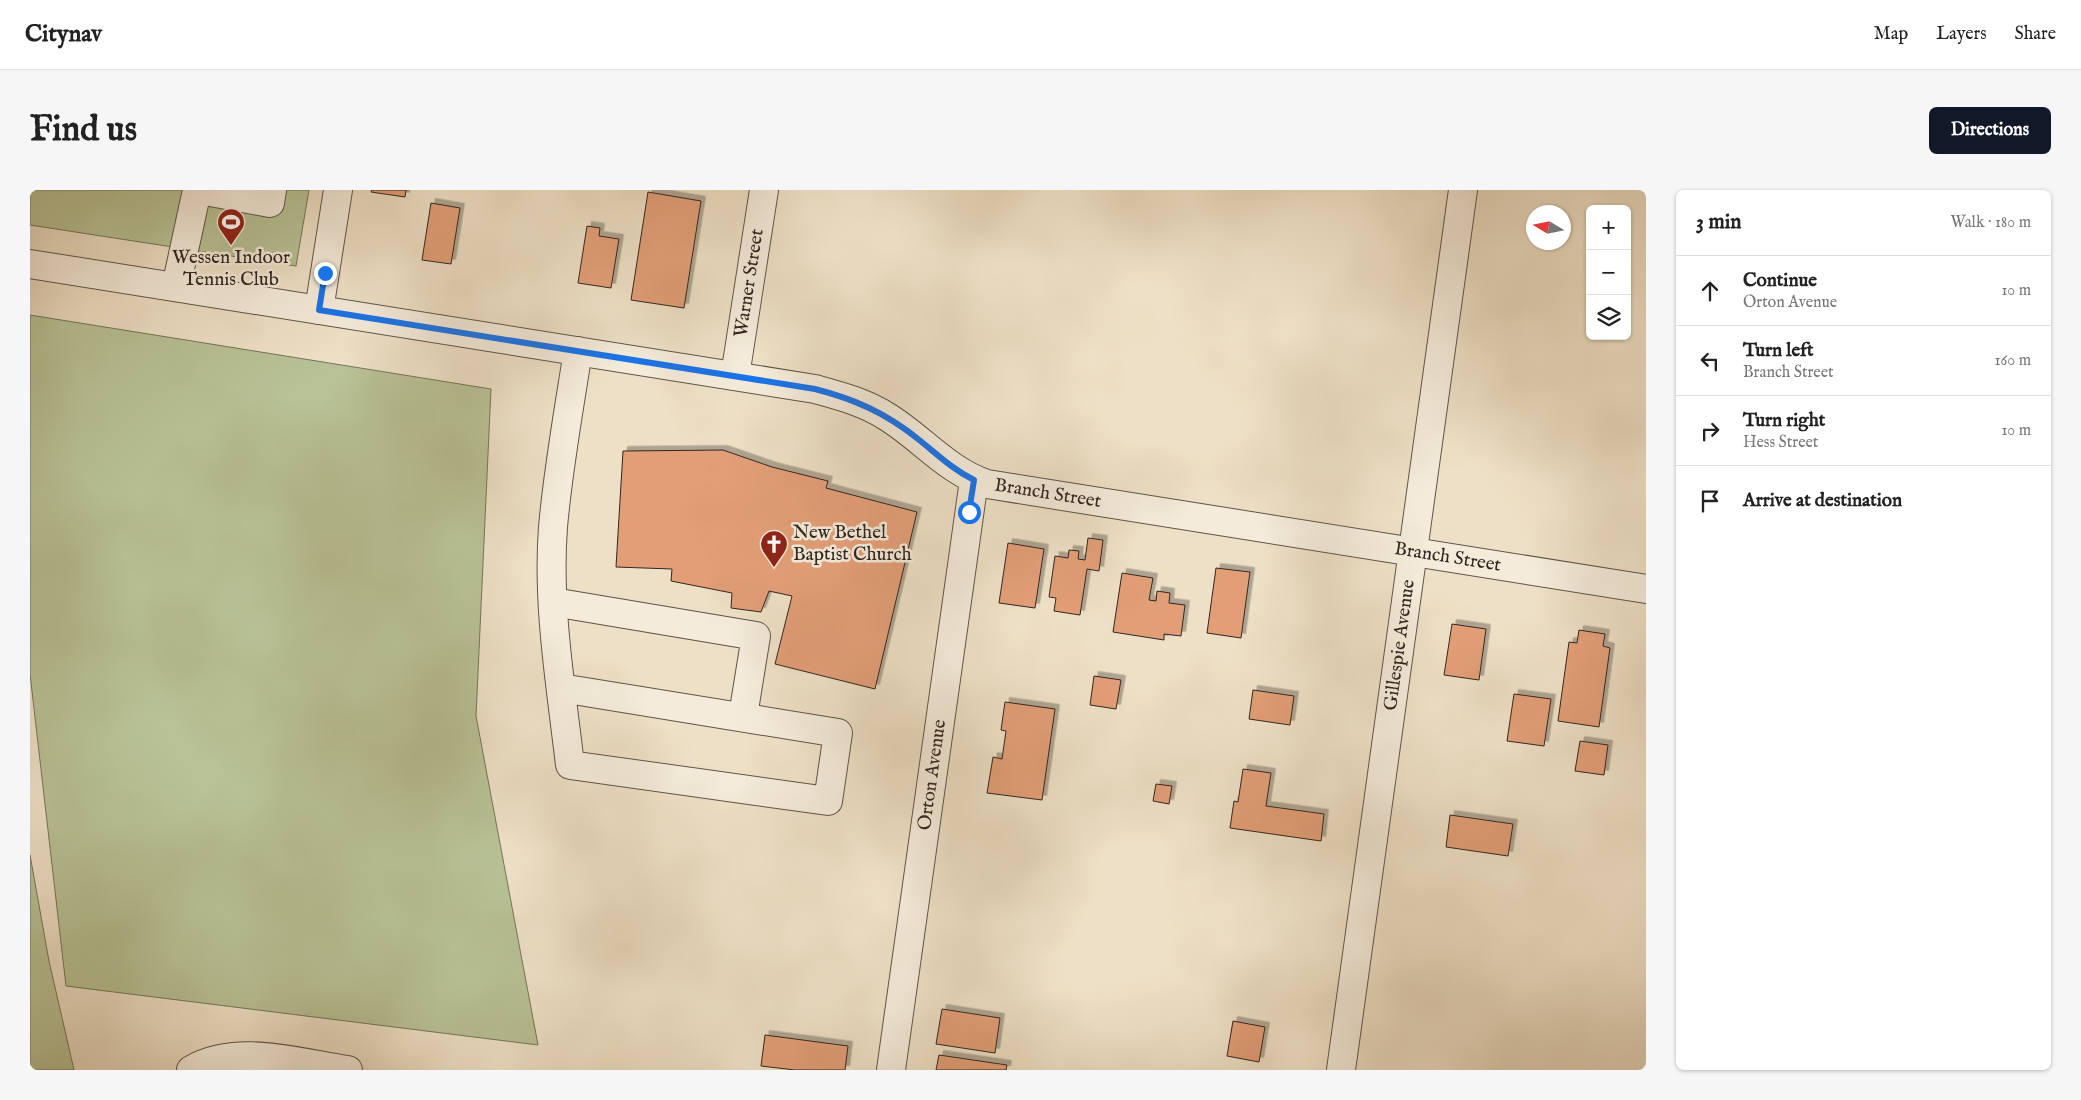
<!DOCTYPE html>
<html lang="en">
<head>
<meta charset="utf-8">
<style>
	body { margin:0; font-family:"IM FELL English",serif; background:#f6f6f6; color:#222 }
	.controls { position:absolute; right:15px; top:15px; display:grid; overflow:hidden; border-radius:8px; box-shadow:0 1px 4px #0004 }
	.controls button { width:45px; height:45px; display:grid; place-items:center; padding:0; border:0; border-bottom:1px solid #e0e0e0; background:#fff; color:#222; font:25px sans-serif }
	.compass { position:absolute; left:1496px; top:15px; width:45px; height:45px; border-radius:50%; background:#fff; box-shadow:0 1px 4px #0004; rotate:280deg }
	.stop { position:absolute; width:15px; height:15px; margin:-11px; border:4px solid #1a73e8; border-radius:50%; background:#fff }
	.stop.end { background:#1a73e8; border-color:#fff; box-shadow:0 1px 5px #0008 }
	.list { margin:0; padding:0; list-style:none }
	h2 { display:flex; justify-content:space-between; align-items:center; height:65px; margin:0; padding:0 20px; font-size:21px }
	h2 small { font-size:16px; font-weight:400; color:#767676 }
	.list li { display:grid; grid-template-columns:32px 1fr auto; gap:15px; align-items:center; box-sizing:border-box; height:70px; padding:0 20px; border-top:1px solid #e0e0e0 }
	.list b { display:block; font-size:19px; white-space:nowrap }
	.list p { margin:0; font-size:16px; white-space:nowrap; color:#767676 }
	.list em { font-size:16px; font-style:normal; color:#767676 }
	.icon { flex:none; width:28px; height:28px; fill:none; stroke:currentColor; stroke-width:2; stroke-linecap:round; stroke-linejoin:round }
	.map { position:relative; flex:none; width:1616px; height:880px; overflow:hidden; border-radius:8px }
	header { display:flex; align-items:center; gap:30px; box-sizing:border-box; height:70px; padding:0 25px; background:#fff; border-bottom:1px solid #e0e0e0 }
	header strong { font-size:24px }
	nav { display:flex; gap:28px; margin-inline-start:auto; font-size:18px }
	.intro { display:flex; align-items:center; justify-content:space-between; box-sizing:border-box; height:120px; padding:0 30px }
	h1 { margin:0; font-size:35px }
	.button { padding:12px 22px; border-radius:8px; background:#111827; color:#fff; font-size:18px; font-weight:700 }
	main { display:flex; gap:30px; padding:0 30px }
	aside { flex:1; background:#fff; border-radius:8px; box-shadow:0 1px 4px #0004 }
	.map>svg:first-child { display:block }
	.green { fill:#b8c296; stroke:#74745b }
	.building { fill:#e29e77; stroke:#312620; filter:url(#shadow) }
	.lines { fill:none; stroke-linecap:round; stroke-linejoin:round }
	.minor-casing { stroke:#60544a; stroke-width:30 }
	.minor { stroke:#f4ebda; stroke-width:28 }
	.route { stroke:#1a73e8; stroke-width:6 }
	.labels { text-anchor:middle; dominant-baseline:central; stroke-width:5; stroke-linejoin:round; paint-order:stroke }
	.poi-label { font-size:19px; fill:#312620; stroke:#f4ebda }
	.street-label { font-size:19px; fill:#312620; stroke:#f4ebda }
</style>
</head>
<body>
<header>
<strong>Citynav</strong>
<nav><a>Map</a><a>Layers</a><a>Share</a></nav>
</header>
<div class="intro"><h1>Find us</h1><a class="button">Directions</a></div>
<main>
<div class="map">
<svg width="1616" height="880" viewBox="0 0 1616 880">
	<defs>
		<filter id="shadow"><feDropShadow dx="4.5" dy="-4.5" stdDeviation="0" flood-color="#0004"/></filter>
	</defs>
	<rect width="100%" height="100%" fill="#eee0c6"/>
	<filter id="stains"><feTurbulence type="fractalNoise" baseFrequency=".004" numOctaves="4"/><feColorMatrix values="0 0 0 0 .2 0 0 0 0 .09 0 0 0 0 .02 0 0 0 .5 -.17"/></filter>
	<radialGradient id="worn" r=".72"><stop offset=".6" stop-color="#630" stop-opacity="0"/><stop offset="1" stop-color="#630" stop-opacity=".3"/></radialGradient>
	<!-- green -->
	<g class="green">
		<polygon points="0,0 279,0 266,76 0,35"/>
		<polygon points="0,125 461,199 446,526 508,855 36,796 0,484"/>
		<polygon points="0,665 19,771 44,880 0,880"/>
	</g>
	<!-- building -->
	<g class="building">
		<polygon points="342,0 376,0 375,7 341,2"/>
		<polygon points="618,2 671,11 654,118 601,110"/>
		<polygon points="401,13 430,18 421,74 392,70"/>
		<polygon points="557,36 570,38 569,46 589,49 581,98 548,93"/>
		<polygon points="693,260 742,277 798,291 796,298 887,322 845,499 745,474 762,406 739,401 731,422 701,418 702,403 641,391 642,379 586,377 593,261"/>
		<polygon points="1058,348 1073,350 1069,381 1057,379 1050,425 1024,421 1026,408 1019,407 1025,366 1038,368 1039,360 1049,361 1048,369 1055,370"/>
		<polygon points="978,353 1014,359 1005,418 969,413"/>
		<polygon points="1186,378 1220,382 1211,448 1177,443"/>
		<polygon points="1092,383 1123,388 1119,410 1126,411 1127,401 1140,403 1139,413 1155,415 1151,446 1134,444 1134,450 1083,442"/>
		<polygon points="1422,434 1456,439 1449,490 1414,485"/>
		<polygon points="1549,440 1575,444 1573,456 1580,458 1569,537 1528,531 1539,452 1547,453"/>
		<polygon points="1064,486 1091,490 1086,519 1060,515"/>
		<polygon points="1223,500 1264,506 1260,535 1219,529"/>
		<polygon points="1484,504 1521,509 1514,556 1477,551"/>
		<polygon points="975,512 1025,519 1012,610 957,603 963,567 972,569 976,541 971,540"/>
		<polygon points="1550,551 1578,555 1574,585 1545,581"/>
		<polygon points="1213,579 1241,583 1236,616 1294,624 1291,651 1200,638 1204,611 1208,612"/>
		<polygon points="1126,594 1142,596 1139,614 1123,611"/>
		<polygon points="1420,625 1483,634 1478,666 1416,657"/>
		<polygon points="912,819 970,828 965,863 906,854"/>
		<polygon points="1203,831 1235,837 1229,872 1197,866"/>
		<polygon points="735,845 818,856 815,880 765,880 731,876"/>
		<polygon points="909,865 977,875 976,880 906,880"/>
	</g>
	<g class="lines">
		<!-- minor casing -->
		<g class="minor-casing">
			<g id="minor">
				<polyline points="170,0 240,13 242,0"/>
				<path id="s1" d="M 0,74 L 785,199 C 810,206 834,212 856,226 C 892,248 917,281 957,294 L 1616,399"/>
				<polyline points="146,97 167,0"/>
				<polyline points="289,120 308,0"/>
				<path id="s2" d="M 705,186 L 734,0"/>
				<polyline points="523,412 726,446 713,526"/>
				<path d="M 531,498 L 808,543 L 798,611 L 540,575 C 531,497 517,416 523,337 C 528,279 539,219 548,161"/>
				<path d="M 161,880 C 206,853 269,873 318,880"/>
				<path id="s3" d="M 861,880 L 944,290"/>
				<path id="s4" d="M 1311,880 L 1433,0"/>
			</g>
		</g>
		<!-- minor -->
		<use href="#minor" class="minor"/>
	</g>
	<g class="lines">
		<!-- route -->
		<path class="route" d="M 295,83 L 289,120 L 785,199 C 824,209 856,223 888,249 C 907,264 922,279 944,290 L 939,322"/>
	</g>
	<!-- icons -->
	<defs>
		<g id="stadium-pin" transform="scale(1.4375)"><path d="M0 17L-7.5 6A9.5 9.5 0 1 1 7.5 6Z" fill="#8f2418" stroke="#f4ebda"/><path d="M0-5a6.5 5 0 1 0 0 10a6.5 5 0 1 0 0-10ZM-3.5-1.8h7v3.6h-7Z" fill="#fff"/></g>
		<g id="church-pin" transform="scale(1.4375)"><path d="M0 17L-7.5 6A9.5 9.5 0 1 1 7.5 6Z" fill="#8f2418" stroke="#f4ebda"/><path d="M-1.2-6h2.4v3.5h3.3v2.4h-3.3V6h-2.4V-.1h-3.3v-2.4h3.3Z" fill="#fff"/></g>
	</defs>
	<g fill-rule="evenodd">
		<use href="#stadium-pin" x="201" y="32"/>
		<use href="#church-pin" x="744" y="354"/>
	</g>
	<g class="labels">
		<!-- poi labels -->
		<g class="poi-label">
			<text x="201" y="68">Wessen Indoor<tspan x="201" dy="22">Tennis Club</tspan></text>
			<text x="763" y="343" text-anchor="start">New Bethel<tspan x="763" dy="22">Baptist Church</tspan></text>
		</g>
		<!-- street labels -->
		<g class="street-label">
			<text stroke="none"><textPath href="#s2" startOffset="94">Warner Street</textPath></text>
			<text stroke="none"><textPath href="#s1" startOffset="1055">Branch Street</textPath></text>
			<text stroke="none"><textPath href="#s1" startOffset="1460">Branch Street</textPath></text>
			<text stroke="none"><textPath href="#s4" startOffset="429">Gillespie Avenue</textPath></text>
			<text stroke="none"><textPath href="#s3" startOffset="298">Orton Avenue</textPath></text>
		</g>
	</g>
	<rect width="100%" height="100%" filter="url(#stains)"/>
	<rect width="100%" height="100%" fill="url(#worn)"/>
</svg>
<div class="controls">
<button>+</button>
<button>−</button>
<button><svg class="icon" aria-label="layers" viewBox="0 0 24 24"><path d="M12 4l9 5-9 5-9-5zM3 14l9 5 9-5"/></svg></button>
</div>
<svg class="compass" viewBox="-18 -18 36 36"><path d="M0-13l5 13h-10z" fill="#e53935"/><path d="M0 13l5-13h-10z" fill="#767676"/></svg>
<div class="stop" style="left:939px;top:322px"></div>
<div class="stop end" style="left:295px;top:83px"></div>
</div>
<aside>
<h2>3 min<small>Walk · 180 m</small></h2>
<ul class="list">
<li><svg class="icon" aria-label="ahead" viewBox="0 0 24 24"><path d="M12 20V5M6 11l6-6 6 6"/></svg><div><b>Continue</b><p>Orton Avenue</p></div><em>10 m</em></li>
<li><svg class="icon" aria-label="left" viewBox="0 0 24 24"><path d="M17 20v-9H6M10 6l-5 5 5 5"/></svg><div><b>Turn left</b><p>Branch Street</p></div><em>160 m</em></li>
<li><svg class="icon" aria-label="right" viewBox="0 0 24 24"><path d="M7 20v-9h11M14 6l5 5-5 5"/></svg><div><b>Turn right</b><p>Hess Street</p></div><em>10 m</em></li>
<li><svg class="icon" aria-label="arrive" viewBox="0 0 24 24"><path d="M6 21V4h12l-3 4 3 4H6"/></svg><div><b>Arrive at destination</b></div></li>
</ul>
</aside>
</main>
</body>
</html>
